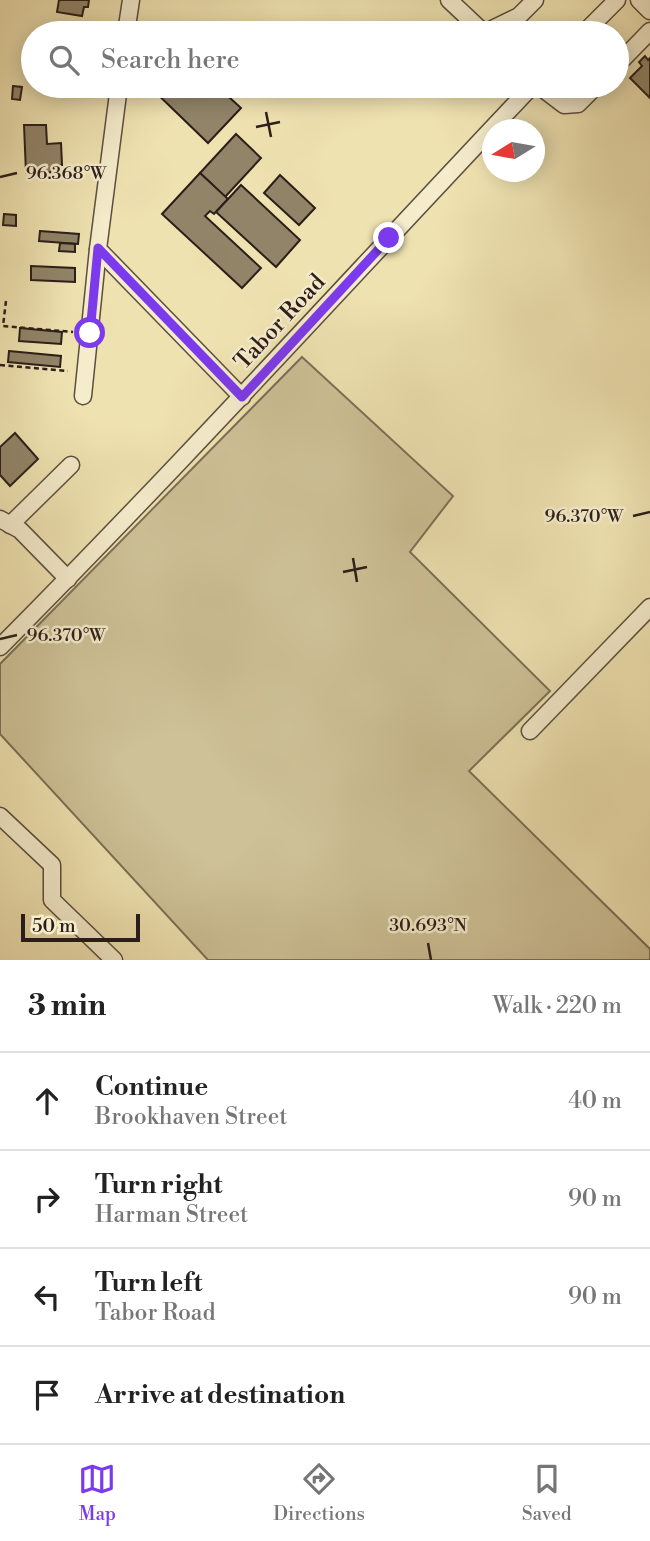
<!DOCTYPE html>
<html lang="en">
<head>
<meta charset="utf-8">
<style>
	body { margin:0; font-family:"Libre Bodoni",serif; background:#f6f6f6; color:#222 }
	.compass { position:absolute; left:482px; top:119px; width:63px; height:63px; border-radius:50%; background:#fff; box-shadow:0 4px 18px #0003; rotate:259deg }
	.scale { position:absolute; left:21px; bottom:18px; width:119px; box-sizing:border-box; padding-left:7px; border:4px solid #2b1e19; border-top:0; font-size:19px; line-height:24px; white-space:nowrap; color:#2b1e19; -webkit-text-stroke:5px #f5eccc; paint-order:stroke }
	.stop { position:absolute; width:21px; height:21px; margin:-16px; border:5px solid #7c3aed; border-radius:50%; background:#fff }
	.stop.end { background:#7c3aed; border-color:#fff; box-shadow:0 2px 7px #0008 }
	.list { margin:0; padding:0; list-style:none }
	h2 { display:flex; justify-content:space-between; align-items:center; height:91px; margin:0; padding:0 28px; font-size:30px }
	h2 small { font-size:23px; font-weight:400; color:#767676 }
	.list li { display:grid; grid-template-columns:46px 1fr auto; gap:21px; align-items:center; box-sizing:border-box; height:98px; padding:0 28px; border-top:2px solid #e0e0e0 }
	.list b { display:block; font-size:26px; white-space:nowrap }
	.list p { margin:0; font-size:23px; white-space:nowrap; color:#767676 }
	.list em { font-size:23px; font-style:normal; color:#767676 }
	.icon { flex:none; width:38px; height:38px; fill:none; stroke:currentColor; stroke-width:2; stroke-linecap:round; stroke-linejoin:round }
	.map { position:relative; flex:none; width:650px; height:960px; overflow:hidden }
	.search { position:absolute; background:#fff; box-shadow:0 4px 18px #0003; left:21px; right:21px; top:21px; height:77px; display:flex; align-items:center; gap:18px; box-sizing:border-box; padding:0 24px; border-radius:38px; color:#767676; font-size:26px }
	.sheet { height:483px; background:#fff }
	nav { display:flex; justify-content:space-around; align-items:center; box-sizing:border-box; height:98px; border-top:2px solid #e0e0e0; background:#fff; font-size:19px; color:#767676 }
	nav a { display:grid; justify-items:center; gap:4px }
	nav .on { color:#7c3aed }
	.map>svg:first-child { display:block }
	.green { fill:#cec197; stroke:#7c7058; stroke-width:2 }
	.building { fill:#918468; stroke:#2b1e19; stroke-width:2 }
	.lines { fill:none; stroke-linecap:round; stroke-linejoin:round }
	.minor-casing { stroke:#5c4f3f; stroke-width:19 }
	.path { stroke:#2b1e19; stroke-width:2.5; stroke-dasharray:5 3.5; stroke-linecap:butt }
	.minor { stroke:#f5eccc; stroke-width:16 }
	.route { stroke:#7c3aed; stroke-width:9 }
	.ticks { fill:none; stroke:#2b1e19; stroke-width:2.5 }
	.labels { text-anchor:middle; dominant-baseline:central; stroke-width:5; stroke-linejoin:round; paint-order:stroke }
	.street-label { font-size:23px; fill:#2b1e19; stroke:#f5eccc }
	.ticks-label { font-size:18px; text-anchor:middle; fill:#2b1e19; stroke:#f5eccc; stroke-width:5; stroke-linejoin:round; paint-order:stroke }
</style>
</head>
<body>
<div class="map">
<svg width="650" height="960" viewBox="0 0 650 960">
	<rect width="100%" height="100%" fill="#efe2b1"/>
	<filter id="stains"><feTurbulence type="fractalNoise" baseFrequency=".00286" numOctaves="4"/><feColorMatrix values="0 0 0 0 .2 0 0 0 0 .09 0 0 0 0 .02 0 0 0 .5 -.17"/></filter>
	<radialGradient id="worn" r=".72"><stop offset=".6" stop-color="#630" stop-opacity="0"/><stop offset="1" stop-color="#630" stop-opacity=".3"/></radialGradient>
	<!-- green -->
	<polygon class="green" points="302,357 453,496 410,552 550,691 469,771 650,949 650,960 208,960 0,734 0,664"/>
	<!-- building -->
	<g class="building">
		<polygon points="59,0 89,0 88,7 84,7 82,16 57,12"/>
		<polygon points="645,56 648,60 650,58 650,98 630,78 642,66 639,62"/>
		<polygon points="13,86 22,87 20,100 12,99"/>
		<polygon points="149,86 190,86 201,96 210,86 217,86 241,108 208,143"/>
		<polygon points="24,125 46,125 47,144 61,143 62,165 59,165 60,172 26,173"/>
		<polygon points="236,134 261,158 225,197 200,173"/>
		<polygon points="200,173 228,199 214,214 210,211 205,216 261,268 242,288 162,214"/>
		<polygon points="280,175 315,208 299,225 264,193"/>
		<polygon points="241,185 300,240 276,267 216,212"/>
		<polygon points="4,214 16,215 16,226 3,225"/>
		<polygon points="40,231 79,234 78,244 39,241"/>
		<polygon points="60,243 75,244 75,252 59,251"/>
		<polygon points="31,266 75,268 75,282 31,280"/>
		<polygon points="20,328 62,332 61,344 19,341"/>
		<polygon points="9,351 61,356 60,367 8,362"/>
		<polygon points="15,433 38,459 10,486 0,475 0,447"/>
	</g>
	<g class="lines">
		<!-- minor casing -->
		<g class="minor-casing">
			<g id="minor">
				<polyline points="449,0 484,33"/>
				<polyline points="639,0 650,11"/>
				<polyline points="126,33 131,0"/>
				<polyline points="484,33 519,16 535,0"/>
				<polyline points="584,33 617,0"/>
				<polyline points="617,65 650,31"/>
				<polyline points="539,86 564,105 578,104 596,86"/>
				<polyline points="98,249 242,397"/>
				<polyline points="83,396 98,249 119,86"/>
				<polyline points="0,519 20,530 68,579"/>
				<polyline points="10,525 71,465"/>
				<path d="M 0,647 C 182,464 355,273 532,86"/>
				<polyline points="530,731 650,607"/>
				<polyline points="0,816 52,865 52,900 114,960"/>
			</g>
		</g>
		<!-- path -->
		<g class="path">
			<polyline points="6,301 3,326 73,332"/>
			<polyline points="0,365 68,371"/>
		</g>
		<!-- minor -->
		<use href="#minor" class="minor"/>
	</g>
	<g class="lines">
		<!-- route -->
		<polyline class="route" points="90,333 98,248 242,397 389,238"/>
	</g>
	<!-- ticks -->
	<path class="ticks" d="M 266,112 L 271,137M 256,127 L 280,122M 0,177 L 17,173M 633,516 L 650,512M 353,558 L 357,582M 343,572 L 367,567M 0,639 L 17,635M 428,943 L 431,960"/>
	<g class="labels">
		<!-- street labels -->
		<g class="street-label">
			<text transform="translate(280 322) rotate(-47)">Tabor Road</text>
		</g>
	</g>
	<g class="ticks-label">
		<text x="66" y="179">96.368°W</text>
		<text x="584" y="522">96.370°W</text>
		<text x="66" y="641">96.370°W</text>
		<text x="428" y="931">30.693°N</text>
	</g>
	<rect width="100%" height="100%" filter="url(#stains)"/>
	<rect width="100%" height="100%" fill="url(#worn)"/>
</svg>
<svg class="compass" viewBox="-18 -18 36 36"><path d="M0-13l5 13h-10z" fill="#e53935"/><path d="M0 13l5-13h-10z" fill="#767676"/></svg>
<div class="scale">50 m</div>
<div class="stop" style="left:90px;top:333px"></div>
<div class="stop end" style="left:389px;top:238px"></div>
<div class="search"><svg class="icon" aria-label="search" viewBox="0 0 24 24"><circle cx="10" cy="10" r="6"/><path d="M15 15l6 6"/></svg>Search here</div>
</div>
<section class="sheet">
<h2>3 min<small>Walk · 220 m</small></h2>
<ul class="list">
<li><svg class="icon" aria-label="ahead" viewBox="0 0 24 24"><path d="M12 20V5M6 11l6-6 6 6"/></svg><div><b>Continue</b><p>Brookhaven Street</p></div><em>40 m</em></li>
<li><svg class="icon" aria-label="right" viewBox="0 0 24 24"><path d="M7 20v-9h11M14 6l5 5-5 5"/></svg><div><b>Turn right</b><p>Harman Street</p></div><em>90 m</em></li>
<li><svg class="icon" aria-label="left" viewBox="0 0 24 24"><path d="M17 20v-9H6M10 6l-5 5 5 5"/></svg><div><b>Turn left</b><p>Tabor Road</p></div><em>90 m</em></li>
<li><svg class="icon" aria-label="arrive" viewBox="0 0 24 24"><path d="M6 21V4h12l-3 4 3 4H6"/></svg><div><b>Arrive at destination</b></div></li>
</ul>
</section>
<nav>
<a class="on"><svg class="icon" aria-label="map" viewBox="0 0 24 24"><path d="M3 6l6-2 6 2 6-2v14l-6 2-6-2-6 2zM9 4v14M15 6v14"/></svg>Map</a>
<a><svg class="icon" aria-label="directions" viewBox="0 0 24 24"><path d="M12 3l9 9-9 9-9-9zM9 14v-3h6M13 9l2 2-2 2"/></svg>Directions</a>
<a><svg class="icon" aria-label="saved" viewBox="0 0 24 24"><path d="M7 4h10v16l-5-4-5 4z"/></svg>Saved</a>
</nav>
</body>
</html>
